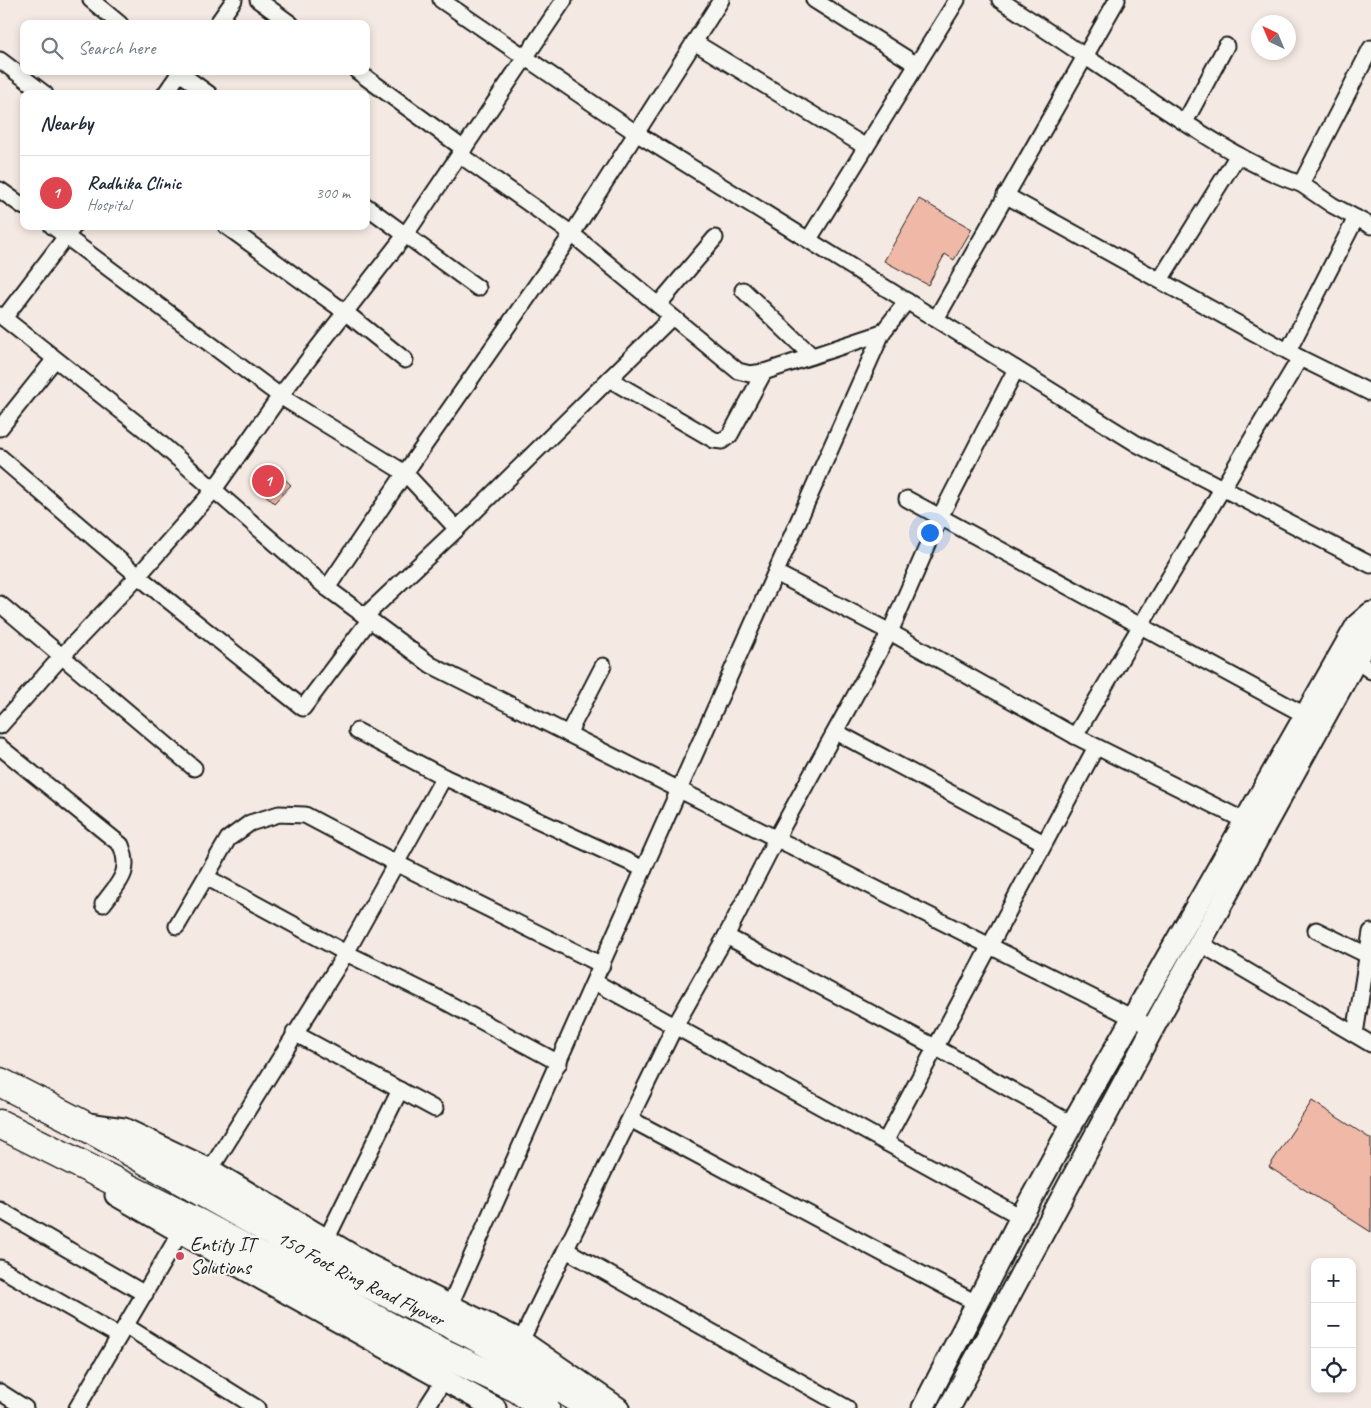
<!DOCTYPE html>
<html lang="en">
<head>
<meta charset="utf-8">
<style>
	body { margin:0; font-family:Caveat,sans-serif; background:#f2f2f3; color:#1f2937 }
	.controls { position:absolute; right:15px; bottom:15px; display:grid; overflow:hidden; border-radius:10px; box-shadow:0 2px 8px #0003 }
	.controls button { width:45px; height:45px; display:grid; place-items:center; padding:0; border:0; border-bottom:1px solid #e0e1e3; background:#fff; color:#1f2937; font:25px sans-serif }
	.compass { position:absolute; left:1251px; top:15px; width:45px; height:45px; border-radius:50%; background:#fff; box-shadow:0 2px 8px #0003; rotate:316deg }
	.you { position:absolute; left:929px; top:532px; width:18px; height:18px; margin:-12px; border:4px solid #fff; border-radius:50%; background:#1a73e8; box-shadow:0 0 0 8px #1a73e833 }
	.badge { display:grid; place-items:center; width:32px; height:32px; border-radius:50%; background:#db2777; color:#fff; font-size:16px; font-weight:700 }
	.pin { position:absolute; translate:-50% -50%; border:2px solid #fff; box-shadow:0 1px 5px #0006 }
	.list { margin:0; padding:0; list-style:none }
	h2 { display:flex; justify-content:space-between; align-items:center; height:65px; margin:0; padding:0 20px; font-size:21px }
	h2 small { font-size:16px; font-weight:400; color:#747a83 }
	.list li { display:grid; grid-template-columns:32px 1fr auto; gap:15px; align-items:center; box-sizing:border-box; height:75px; padding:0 20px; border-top:1px solid #e0e1e3 }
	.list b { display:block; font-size:19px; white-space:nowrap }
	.list p { margin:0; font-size:16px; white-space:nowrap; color:#747a83 }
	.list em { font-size:16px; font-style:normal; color:#747a83 }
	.icon { flex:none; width:28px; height:28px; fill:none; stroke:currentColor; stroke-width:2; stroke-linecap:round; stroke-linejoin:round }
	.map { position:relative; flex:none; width:1371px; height:1408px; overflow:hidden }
	.search { position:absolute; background:#fff; box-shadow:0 2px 8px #0003; left:20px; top:20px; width:350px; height:55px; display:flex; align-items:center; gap:12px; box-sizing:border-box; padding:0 18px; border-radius:10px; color:#747a83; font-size:19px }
	.panel { position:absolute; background:#fff; box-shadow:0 2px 8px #0003; left:20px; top:90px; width:350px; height:140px; border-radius:10px }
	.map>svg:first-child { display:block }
	.building { fill:#f0b8a6; stroke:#1c1c1c }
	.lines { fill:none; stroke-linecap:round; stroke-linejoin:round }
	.street-casing { stroke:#1c1c1c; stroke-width:19 }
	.secondary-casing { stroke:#1c1c1c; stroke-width:25 }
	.highway-casing { stroke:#1c1c1c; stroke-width:31 }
	.street { stroke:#f6f6f2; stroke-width:15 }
	.secondary { stroke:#f6f6f2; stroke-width:21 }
	.highway { stroke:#f6f6f2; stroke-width:28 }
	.poi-dot { fill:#d1495b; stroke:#f6f6f2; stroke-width:2 }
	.labels { text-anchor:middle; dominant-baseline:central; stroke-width:4; stroke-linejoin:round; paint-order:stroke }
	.poi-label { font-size:20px; fill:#1c1c1c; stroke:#f6f6f2; text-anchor:start }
	.street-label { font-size:20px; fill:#1c1c1c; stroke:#f6f6f2 }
</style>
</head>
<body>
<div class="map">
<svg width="1371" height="1408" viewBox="0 0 1371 1408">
	<rect width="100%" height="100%" fill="#f5eae3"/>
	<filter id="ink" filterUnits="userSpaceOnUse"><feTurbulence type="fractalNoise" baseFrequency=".02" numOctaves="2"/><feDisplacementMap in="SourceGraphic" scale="10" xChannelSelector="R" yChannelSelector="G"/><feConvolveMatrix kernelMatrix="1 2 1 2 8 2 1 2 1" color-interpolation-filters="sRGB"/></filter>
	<g filter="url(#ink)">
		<!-- building -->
		<g class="building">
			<polygon points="919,199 972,229 954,260 945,254 928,285 884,261"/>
			<polygon points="271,466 291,485 274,503 254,484"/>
			<polygon points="1312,1101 1371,1139 1371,1232 1269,1167"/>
		</g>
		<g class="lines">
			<!-- street casing -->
			<g class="street-casing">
				<g id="street">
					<polyline points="91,0 120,24"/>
					<polyline points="258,0 291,24"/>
					<polyline points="441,0 636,133 1137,444 1371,565"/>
					<polyline points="814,0 917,65"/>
					<path d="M 1000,0 C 1064,41 1126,85 1190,126 C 1226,148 1261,171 1301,184 L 1371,48"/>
					<polyline points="217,24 234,0"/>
					<polyline points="694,42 866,147"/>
					<polyline points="0,60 45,94"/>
					<polyline points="177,71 209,94"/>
					<polyline points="357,71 464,149"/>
					<polyline points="165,94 181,71"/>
					<polyline points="1185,122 1226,46"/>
					<polyline points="460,155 572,234 738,371 750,374 764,372 882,333 907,301"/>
					<polyline points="1301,184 1332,205 1371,226"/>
					<polyline points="0,190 24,207"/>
					<polyline points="1005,195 1300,358 1371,393"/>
					<polyline points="366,206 478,288"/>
					<polyline points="52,226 280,396 405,473 327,588"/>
					<polyline points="226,226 345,312 405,360"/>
					<polyline points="809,239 957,0"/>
					<polyline points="1160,280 1238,155"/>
					<polyline points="743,290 812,356"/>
					<polyline points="658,305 715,238"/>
					<polyline points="0,315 144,429 327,588 431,665 1153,1028"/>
					<polyline points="672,317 457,529 405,473 572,234 721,0"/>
					<polyline points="4,318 74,226"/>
					<polyline points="936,319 1117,0"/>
					<polyline points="1288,351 1356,218"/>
					<polyline points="609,379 714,440 722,441 730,435 764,372"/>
					<polyline points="0,428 55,359"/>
					<polyline points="0,457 138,576 303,708 370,619"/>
					<polyline points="907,499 1314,720"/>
					<polyline points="776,573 890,632 1075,736 1245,821"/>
					<polyline points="0,604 194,768"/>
					<polyline points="365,616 457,529"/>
					<polyline points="1357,661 1371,671"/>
					<polyline points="0,726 62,656 138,576 213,491 280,396 406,234 564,0"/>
					<polyline points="357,731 444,777"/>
					<polyline points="836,732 1044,843"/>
					<polyline points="568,734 603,666"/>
					<polyline points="1075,736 1300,358"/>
					<path d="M 0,747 L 121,845 C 132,873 119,882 103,904"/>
					<polyline points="206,877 346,953 210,1170"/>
					<polyline points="177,926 228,839 250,823 279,814 305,815 396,863 602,965"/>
					<polyline points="1316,930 1367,955"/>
					<polyline points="726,936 935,1047 1072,1124"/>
					<polyline points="1201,944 1371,1044"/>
					<polyline points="595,982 1021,1217"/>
					<polyline points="294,1033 435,1109"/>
					<polyline points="1355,1034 1371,932"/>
					<polyline points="559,1063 446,1002 346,953 444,777 644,869"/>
					<polyline points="630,1119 976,1303"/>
					<polyline points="885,1142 1096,747"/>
					<polyline points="0,1210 145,1294"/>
					<polyline points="326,1240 400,1090"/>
					<polyline points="566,1250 847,1408"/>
					<polyline points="0,1268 119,1336"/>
					<polyline points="450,1305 882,333"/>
					<polyline points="126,1326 257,1408"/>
					<polyline points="521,1341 675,1026 726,936 777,837 890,632 940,517 1016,369"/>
					<polyline points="0,1392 25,1408"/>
					<polyline points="77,1408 180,1233"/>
					<polyline points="426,1408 444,1380"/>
				</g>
			</g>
			<!-- secondary casing -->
			<g class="secondary-casing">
				<g id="secondary">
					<polyline points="88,1124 124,1129 210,1170 370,1266 521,1341 618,1408"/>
					<polyline points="116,1195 262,1279 495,1408"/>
					<polyline points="923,1408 1021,1217 1072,1124 1357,625 1371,613"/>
					<polyline points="949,1408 1153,1028 1371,633"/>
				</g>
			</g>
			<!-- highway casing -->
			<g class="highway-casing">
				<g id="highway">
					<path id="s1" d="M 0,1082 L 78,1122 L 340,1270 L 473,1335 L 542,1373 L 589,1408"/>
					<polyline points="0,1124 200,1224 401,1333 517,1388 545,1408"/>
				</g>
			</g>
			<!-- street -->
			<use href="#street" class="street"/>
			<!-- secondary -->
			<use href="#secondary" class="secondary"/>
			<!-- highway -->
			<use href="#highway" class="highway"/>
		</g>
	</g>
	<!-- markers -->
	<circle class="poi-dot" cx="180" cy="1256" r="5"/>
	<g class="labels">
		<!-- poi labels -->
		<g class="poi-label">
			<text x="190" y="1244">Entity IT<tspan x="190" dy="23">Solutions</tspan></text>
		</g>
		<!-- street labels -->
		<g class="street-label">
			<text stroke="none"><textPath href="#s1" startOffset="411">150 Foot Ring Road Flyover</textPath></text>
		</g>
	</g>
</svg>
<div class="controls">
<button>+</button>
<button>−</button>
<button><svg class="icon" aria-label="locate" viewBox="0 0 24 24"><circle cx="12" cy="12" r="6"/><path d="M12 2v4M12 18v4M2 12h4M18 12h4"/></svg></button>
</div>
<svg class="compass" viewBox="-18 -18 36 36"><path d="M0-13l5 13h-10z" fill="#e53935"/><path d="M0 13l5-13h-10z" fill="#747a83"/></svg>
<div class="you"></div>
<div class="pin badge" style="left:268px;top:481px;background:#e0444e">1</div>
<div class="search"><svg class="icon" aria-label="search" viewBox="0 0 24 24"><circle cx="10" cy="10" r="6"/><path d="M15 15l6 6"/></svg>Search here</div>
<section class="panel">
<h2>Nearby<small></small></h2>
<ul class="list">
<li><span class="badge" style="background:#e0444e">1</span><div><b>Radhika Clinic</b><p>Hospital</p></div><em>300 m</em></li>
</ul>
</section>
</div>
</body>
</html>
